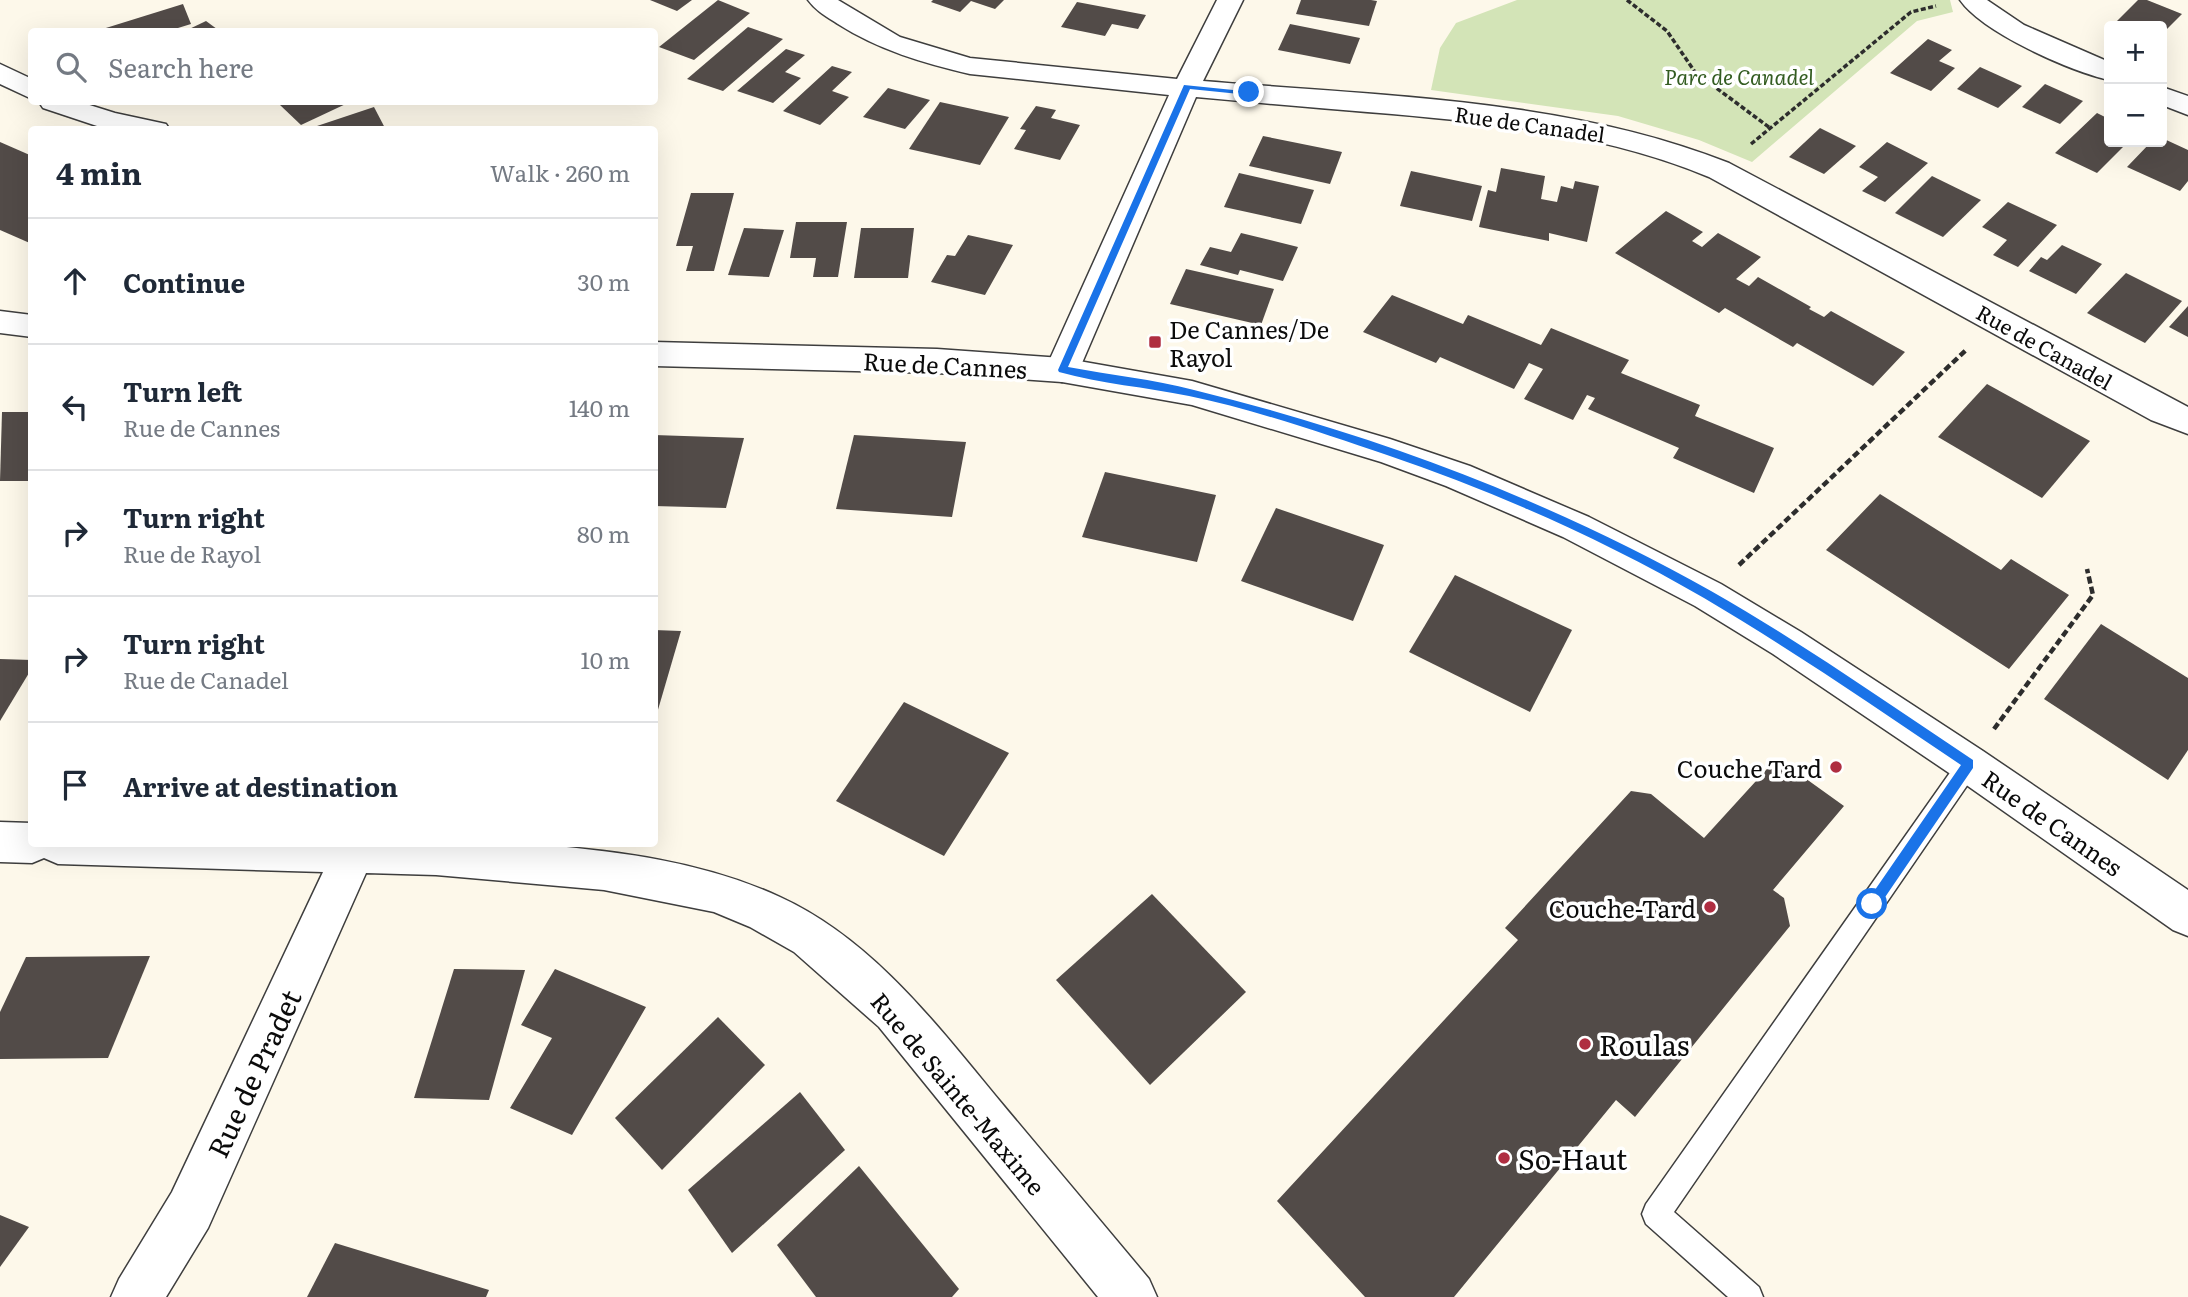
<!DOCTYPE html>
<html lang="en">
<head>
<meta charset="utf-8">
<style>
	body { margin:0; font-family:Literata,serif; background:#f6f6f7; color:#1f2937 }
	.controls { position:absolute; right:21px; top:21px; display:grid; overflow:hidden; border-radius:7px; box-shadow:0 7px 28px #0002 }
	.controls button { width:63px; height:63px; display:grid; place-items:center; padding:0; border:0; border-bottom:2px solid #e0e1e3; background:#fff; color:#1f2937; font:35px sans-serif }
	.stop { position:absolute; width:21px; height:21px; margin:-16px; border:5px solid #1a73e8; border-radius:50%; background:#fff }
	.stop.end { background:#1a73e8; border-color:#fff; box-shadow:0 2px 7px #0008 }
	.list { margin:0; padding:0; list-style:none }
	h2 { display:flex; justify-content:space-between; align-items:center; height:91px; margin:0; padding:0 28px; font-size:30px }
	h2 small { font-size:23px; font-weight:400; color:#747a83 }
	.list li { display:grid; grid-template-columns:46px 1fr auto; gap:21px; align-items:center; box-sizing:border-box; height:126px; padding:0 28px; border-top:2px solid #e0e1e3 }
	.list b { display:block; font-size:26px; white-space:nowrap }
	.list p { margin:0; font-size:23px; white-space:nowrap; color:#747a83 }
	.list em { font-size:23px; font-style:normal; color:#747a83 }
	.icon { flex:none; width:38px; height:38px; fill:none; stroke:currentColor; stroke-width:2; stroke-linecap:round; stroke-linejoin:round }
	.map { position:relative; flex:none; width:2188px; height:1297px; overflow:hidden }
	.search { position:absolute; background:#fff; box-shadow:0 7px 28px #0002; left:28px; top:28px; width:630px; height:77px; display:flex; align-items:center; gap:18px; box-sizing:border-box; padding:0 24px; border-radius:7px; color:#747a83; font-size:26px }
	.panel { position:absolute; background:#fff; box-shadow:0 7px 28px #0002; left:28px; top:126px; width:630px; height:721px; border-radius:7px }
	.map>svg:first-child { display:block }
	.green { fill:#d3e4b7 }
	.building { fill:#524b48 }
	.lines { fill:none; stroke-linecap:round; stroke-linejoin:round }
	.service-casing { stroke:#3e3e3e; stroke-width:3 }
	.minor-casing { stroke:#3e3e3e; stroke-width:3 }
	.tertiary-casing { stroke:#3e3e3e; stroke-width:3 }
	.path-far1 { stroke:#2d2d2d; stroke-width:3.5; stroke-dasharray:5 2.5; stroke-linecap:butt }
	.path { stroke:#2d2d2d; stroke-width:4.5; stroke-dasharray:7 3.5; stroke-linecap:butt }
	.service { fill:#fff; fill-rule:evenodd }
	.minor { fill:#fff; fill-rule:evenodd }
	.tertiary { fill:#fff; fill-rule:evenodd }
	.route { fill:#1a73e8 }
	.poi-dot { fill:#af2e41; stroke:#fff; stroke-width:2.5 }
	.labels { text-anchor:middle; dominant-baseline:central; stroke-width:7; stroke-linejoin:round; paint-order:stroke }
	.far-park-label { font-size:21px; font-style:italic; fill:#335c21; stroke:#fff }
	.far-street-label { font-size:21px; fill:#0b0b0b; stroke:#fff }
	.poi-label { font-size:24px; fill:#0b0b0b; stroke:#fff; text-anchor:end }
	.street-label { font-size:24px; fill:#0b0b0b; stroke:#fff }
	.near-poi-label { font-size:28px; fill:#0b0b0b; stroke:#fff; text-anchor:start }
	.near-street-label { font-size:28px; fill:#0b0b0b; stroke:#fff }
</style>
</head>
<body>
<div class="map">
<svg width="2188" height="1297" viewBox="0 0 2188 1297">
	<rect width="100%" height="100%" fill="#fdf8ea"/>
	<!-- green -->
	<polygon class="green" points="1517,0 1950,0 1953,12 1917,21 1752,162 1699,140 1618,116 1431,90 1440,48 1456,23"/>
	<!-- building -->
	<g class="building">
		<polygon points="650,0 692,0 677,11"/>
		<polygon points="718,0 750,13 694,60 659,47"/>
		<polygon points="933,0 1004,0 995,9 971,1 960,12 931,2"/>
		<polygon points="1301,0 1371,0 1377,1 1369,26 1296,14"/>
		<polygon points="2138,0 2147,0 2182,14 2162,34 2162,26 2112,26"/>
		<polygon points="1077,2 1146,15 1138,29 1112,24 1105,36 1061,27"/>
		<polygon points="183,4 191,24 165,32 93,32"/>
		<polygon points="206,21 221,32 183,32"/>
		<polygon points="1290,24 1360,38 1350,64 1278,50"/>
		<polygon points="748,27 783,39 723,91 687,79"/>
		<polygon points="1928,39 1952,50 1939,61 1955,68 1931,91 1890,73"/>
		<polygon points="786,49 805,55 785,72 801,78 773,103 737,91"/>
		<polygon points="832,66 852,72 832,91 849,97 820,125 783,111"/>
		<polygon points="1980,67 2022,86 1998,108 1957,89"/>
		<polygon points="2045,84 2083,101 2060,124 2022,107"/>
		<polygon points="888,88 930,100 905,129 863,117"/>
		<polygon points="288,102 350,102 301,125 280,105"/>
		<polygon points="940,102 1009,117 980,165 909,149"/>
		<polygon points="1036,106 1056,110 1051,118 1080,125 1060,160 1014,149 1026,130 1020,129"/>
		<polygon points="374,107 386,130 308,130 308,129"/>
		<polygon points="2097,113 2109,119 2109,142 2128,142 2097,173 2055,153"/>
		<polygon points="1820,128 1856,146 1824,174 1789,157"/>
		<polygon points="1263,136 1342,152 1330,184 1249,166"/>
		<polygon points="2162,138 2188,150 2188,181 2180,191 2127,167 2151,142 2162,142"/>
		<polygon points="0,142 32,156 32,244 0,230"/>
		<polygon points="1887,142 1928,163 1885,202 1862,191 1878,177 1859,167"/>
		<polygon points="1501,168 1545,176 1541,199 1557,202 1561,186 1573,189 1575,181 1599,186 1587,242 1549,233 1549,241 1479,227 1488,190 1496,192"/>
		<polygon points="1411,171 1482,186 1472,221 1400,206"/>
		<polygon points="1239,173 1314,190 1301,224 1224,207"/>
		<polygon points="1932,176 1981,200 1943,237 1895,213"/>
		<polygon points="691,193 734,193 714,271 686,271 693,246 676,246"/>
		<polygon points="2008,202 2057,225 2018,267 1993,255 2007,240 1982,227"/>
		<polygon points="1666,211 1703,232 1692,241 1702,247 1718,233 1761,257 1736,279 1749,286 1758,277 1811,307 1809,309 1824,317 1831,311 1905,352 1873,386 1797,343 1793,347 1725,308 1719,313 1615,253"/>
		<polygon points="796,222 847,222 838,277 813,277 816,258 790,258"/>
		<polygon points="744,228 784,230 769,277 728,275"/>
		<polygon points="861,228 914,228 908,278 854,278"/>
		<polygon points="1241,233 1298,247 1283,281 1240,270 1238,275 1200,265 1210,247 1231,252"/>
		<polygon points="968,235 1013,245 985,295 931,282 947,255 955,256"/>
		<polygon points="2062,245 2102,264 2076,294 2029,271 2041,257 2047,260"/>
		<polygon points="1186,269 1274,289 1261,325 1170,304"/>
		<polygon points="2126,273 2182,301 2145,343 2087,313"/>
		<polygon points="1392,295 1463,324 1468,315 1541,345 1551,328 1629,360 1621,373 1700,405 1695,416 1774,448 1754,493 1673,458 1679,448 1588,409 1595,398 1587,395 1573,420 1524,399 1543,369 1529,363 1514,389 1440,357 1436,363 1363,332"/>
		<polygon points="2188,306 2188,337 2169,327"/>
		<polygon points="1987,384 2090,441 2042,498 1938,437"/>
		<polygon points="2,412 32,412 32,481 0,481"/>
		<polygon points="654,435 744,438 726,508 654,506"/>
		<polygon points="854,435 966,442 952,517 836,509"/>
		<polygon points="1105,472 1216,495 1197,562 1082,537"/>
		<polygon points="1880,494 2001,570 2011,559 2069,595 2009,669 1826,550"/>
		<polygon points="1276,508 1384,545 1353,621 1241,581"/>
		<polygon points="1455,575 1572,630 1530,712 1409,652"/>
		<polygon points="2101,624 2188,678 2188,750 2168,780 2044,699"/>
		<polygon points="654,630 681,631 655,720 654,720"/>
		<polygon points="0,659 32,660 32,668 0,721"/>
		<polygon points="904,702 1009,753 944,856 836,801"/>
		<polygon points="1777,758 1844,806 1773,890 1784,898 1790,926 1635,1117 1616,1100 1454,1297 1365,1297 1277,1201 1518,940 1505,928 1631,791 1651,794 1704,838"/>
		<polygon points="1152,894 1246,992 1150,1085 1056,980"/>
		<polygon points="150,956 108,1058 0,1059 0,1012 26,957"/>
		<polygon points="454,969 525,970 489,1100 414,1098"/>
		<polygon points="555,969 646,1007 572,1135 510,1108 552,1038 521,1025"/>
		<polygon points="718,1017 765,1065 662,1170 615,1118"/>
		<polygon points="800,1092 845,1150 732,1253 688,1190"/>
		<polygon points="859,1166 959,1289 952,1297 816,1297 777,1245"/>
		<polygon points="0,1215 29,1227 0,1267"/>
		<polygon points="335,1243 489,1290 486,1297 307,1297"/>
	</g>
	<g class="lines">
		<!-- service casing -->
		<g class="service-casing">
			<polygon id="service" points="1969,754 1977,757 1980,764 1977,771 1674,1212 1759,1287 1763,1297 1728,1297 1646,1224 1642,1214 1646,1204 1961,757"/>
		</g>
		<!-- minor casing -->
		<g class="minor-casing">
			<g id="minor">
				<path d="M 808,0 L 838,0 L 900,37 L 970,58 L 1177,79 L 1217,0 L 1243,0 L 1203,81 C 1378,96 1566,98 1729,163 L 2188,407 L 2188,434 L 2151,420 L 1709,177 C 1605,134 1503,124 1392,114 C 1327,109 1261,103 1196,97 L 1079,370 L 1074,378 L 1062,382 L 1050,378 L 1045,370 L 1169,95 L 970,74 C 923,63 879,50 838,24 C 827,17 815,10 808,0 Z"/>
				<path d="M 1960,0 L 1987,0 L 2024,25 L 2109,62 L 2109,80 C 2070,71 1983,33 1960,0 Z"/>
				<polygon points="0,64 32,79 32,99 0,84"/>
				<polygon points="2162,87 2188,96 2188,115 2162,105"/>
				<polygon points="39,102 80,102 115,113 166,124 170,130 109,130 43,108"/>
				<path d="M 0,822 L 32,823 L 32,844 L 532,844 C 617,851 702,861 780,897 C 872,939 936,1024 999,1100 C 1049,1160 1099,1219 1149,1279 L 1157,1297 L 1098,1297 L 879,1027 L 794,952 L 750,927 L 714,912 L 604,890 L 436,875 L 366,873 L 208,1228 L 166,1297 L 111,1297 L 119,1279 L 172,1192 L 323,872 L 58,864 L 44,858 L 32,863 L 0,862 Z"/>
			</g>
		</g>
		<!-- tertiary casing -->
		<g class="tertiary-casing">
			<g id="tertiary">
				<polygon points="0,311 32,315 32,337 0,333"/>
				<polygon points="654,342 937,349 1062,358 1192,381 1390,439 1470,466 1589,517 1721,584 1801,632 1983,751 2188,890 2188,936 2173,930 1955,777 1773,654 1695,606 1563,537 1446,486 1381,462 1192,405 1062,382 937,373 654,366"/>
			</g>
		</g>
		<!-- path-far1 -->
		<g class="path-far1">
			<polyline points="1627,0 1667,31 1695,72 1770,128"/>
			<polyline points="1751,144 1911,12 1936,6"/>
		</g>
		<!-- path -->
		<g class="path">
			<polyline points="1739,565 1966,350"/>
			<polyline points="1994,729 2093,595 2087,569"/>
		</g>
		<!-- service -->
		<use href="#service" class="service"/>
		<!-- minor -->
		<use href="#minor" class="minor"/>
		<!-- tertiary -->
		<use href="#tertiary" class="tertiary"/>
	</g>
	<!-- route -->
	<path class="route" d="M 1184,85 L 1253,92 L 1249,95 L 1190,89 L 1068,367 C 1110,375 1153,379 1194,390 C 1373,434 1550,500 1711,591 C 1801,642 1887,703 1973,760 L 1973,768 L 1877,909 L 1868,909 L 1868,900 L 1961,765 C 1877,708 1792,650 1704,598 C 1604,540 1496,492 1387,455 C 1325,434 1253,409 1189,396 C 1146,387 1101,384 1059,372 L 1058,370 Z"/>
	<!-- markers -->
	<g class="poi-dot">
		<rect x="1148" y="335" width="14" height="14" rx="3.5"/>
		<circle cx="1836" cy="767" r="7"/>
		<circle cx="1710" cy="907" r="7"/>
		<circle cx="1585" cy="1044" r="7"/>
		<circle cx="1504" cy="1158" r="7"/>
	</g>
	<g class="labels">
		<!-- far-park labels -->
		<g class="far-park-label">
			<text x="1739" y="75">Parc de Canadel</text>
		</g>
		<!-- far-street labels -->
		<g class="far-street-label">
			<text transform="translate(1530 123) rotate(8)">Rue de Canadel</text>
			<text transform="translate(2045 346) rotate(29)">Rue de Canadel</text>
		</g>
		<!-- poi labels -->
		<g class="poi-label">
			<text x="1169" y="328" text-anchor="start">De Cannes/De<tspan x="1169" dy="28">Rayol</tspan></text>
			<text x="1822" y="767">Couche Tard</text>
			<text x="1696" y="907">Couche-Tard</text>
		</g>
		<!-- street labels -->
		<g class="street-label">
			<text transform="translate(945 364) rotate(3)">Rue de Cannes</text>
			<text transform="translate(2053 822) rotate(35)">Rue de Cannes</text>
			<text transform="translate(959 1093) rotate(50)">Rue de Sainte-Maxime</text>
		</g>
		<!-- near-poi labels -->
		<g class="near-poi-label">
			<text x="1599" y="1044">Roulas</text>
			<text x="1518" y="1158">So-Haut</text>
		</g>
		<!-- near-street labels -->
		<g class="near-street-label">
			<text transform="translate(253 1073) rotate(-65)">Rue de Pradet</text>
		</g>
	</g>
</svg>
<div class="controls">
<button>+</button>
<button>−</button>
</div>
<div class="stop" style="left:1872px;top:904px"></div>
<div class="stop end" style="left:1249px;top:92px"></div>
<div class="search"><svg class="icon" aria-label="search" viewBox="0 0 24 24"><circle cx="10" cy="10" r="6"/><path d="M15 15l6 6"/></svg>Search here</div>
<section class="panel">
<h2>4 min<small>Walk · 260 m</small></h2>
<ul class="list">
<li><svg class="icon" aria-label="ahead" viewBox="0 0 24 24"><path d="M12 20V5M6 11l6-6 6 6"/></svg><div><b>Continue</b></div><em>30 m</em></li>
<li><svg class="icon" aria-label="left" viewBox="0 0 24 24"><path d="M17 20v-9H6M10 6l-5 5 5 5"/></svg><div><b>Turn left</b><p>Rue de Cannes</p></div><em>140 m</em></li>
<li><svg class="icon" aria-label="right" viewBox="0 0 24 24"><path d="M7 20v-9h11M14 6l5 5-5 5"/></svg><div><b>Turn right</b><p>Rue de Rayol</p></div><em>80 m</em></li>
<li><svg class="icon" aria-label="right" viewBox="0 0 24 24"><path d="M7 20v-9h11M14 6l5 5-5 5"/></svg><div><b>Turn right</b><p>Rue de Canadel</p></div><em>10 m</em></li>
<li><svg class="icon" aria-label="arrive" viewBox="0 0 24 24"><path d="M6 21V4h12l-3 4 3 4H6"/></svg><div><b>Arrive at destination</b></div></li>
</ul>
</section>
</div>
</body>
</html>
